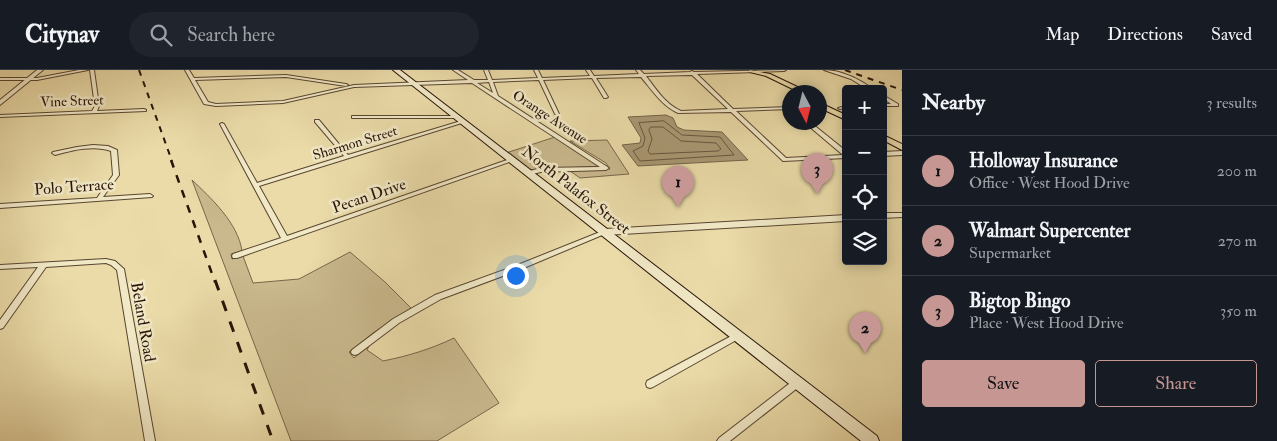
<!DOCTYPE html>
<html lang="en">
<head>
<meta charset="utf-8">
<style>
	body { margin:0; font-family:"IM FELL Double Pica",serif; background:#20242c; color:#f1f3f6 }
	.controls { position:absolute; right:15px; top:15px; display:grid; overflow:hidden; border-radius:5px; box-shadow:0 2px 12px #0003 }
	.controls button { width:45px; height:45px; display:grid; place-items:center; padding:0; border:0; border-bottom:1px solid #363941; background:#171b24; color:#f1f3f6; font:25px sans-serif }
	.compass { position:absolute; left:782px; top:15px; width:45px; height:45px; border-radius:50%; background:#171b24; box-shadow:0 2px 12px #0003; rotate:173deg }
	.you { position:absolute; left:515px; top:205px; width:18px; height:18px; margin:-12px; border:4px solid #fff; border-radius:50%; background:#1a73e8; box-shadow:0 0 0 8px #1a73e833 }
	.badge { display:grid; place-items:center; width:32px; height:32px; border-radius:50%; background:#c59692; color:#111; font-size:16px; font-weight:700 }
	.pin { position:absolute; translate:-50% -41px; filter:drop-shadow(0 1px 2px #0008) }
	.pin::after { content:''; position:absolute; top:26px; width:18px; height:15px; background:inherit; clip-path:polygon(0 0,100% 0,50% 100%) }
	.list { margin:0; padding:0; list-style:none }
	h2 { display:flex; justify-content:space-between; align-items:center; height:65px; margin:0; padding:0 20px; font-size:21px }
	h2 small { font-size:16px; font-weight:400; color:#9ea1a6 }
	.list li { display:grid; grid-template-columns:32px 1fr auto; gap:15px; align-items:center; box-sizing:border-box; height:70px; padding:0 20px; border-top:1px solid #363941 }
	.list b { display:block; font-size:19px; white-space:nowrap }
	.list p { margin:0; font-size:16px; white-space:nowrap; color:#9ea1a6 }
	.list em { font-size:16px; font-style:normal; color:#9ea1a6 }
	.actions { display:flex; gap:10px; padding:15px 20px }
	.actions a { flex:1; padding:11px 0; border:1px solid #c59692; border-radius:5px; text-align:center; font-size:18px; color:#c59692 }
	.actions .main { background:#c59692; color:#111 }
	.icon { flex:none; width:28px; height:28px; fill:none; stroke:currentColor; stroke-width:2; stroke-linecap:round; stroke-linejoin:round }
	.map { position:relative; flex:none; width:902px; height:371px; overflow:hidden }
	header { display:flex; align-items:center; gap:30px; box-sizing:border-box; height:70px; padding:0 25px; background:#171b24; border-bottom:1px solid #363941 }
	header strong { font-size:24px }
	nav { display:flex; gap:28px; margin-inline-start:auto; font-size:18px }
	.search { width:350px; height:45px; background:#20242c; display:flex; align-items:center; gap:12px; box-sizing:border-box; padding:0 18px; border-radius:28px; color:#9ea1a6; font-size:19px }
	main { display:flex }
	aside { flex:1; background:#171b24 }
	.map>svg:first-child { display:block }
	.green { fill:#c9b98d; stroke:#78664b }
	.water { fill:#a89772; stroke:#746348 }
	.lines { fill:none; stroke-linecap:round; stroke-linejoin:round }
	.shore { stroke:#68563e; stroke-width:1 }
	.minor-casing { stroke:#584631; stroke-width:2 }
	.tertiary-casing { stroke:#584631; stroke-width:2 }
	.secondary-casing { stroke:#271409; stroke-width:2 }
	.trunk-casing { stroke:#271409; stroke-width:2 }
	.minor { fill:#f1e8c6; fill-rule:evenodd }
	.tertiary { fill:#f1e8c6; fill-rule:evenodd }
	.secondary { fill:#f1e8c6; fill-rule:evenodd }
	.trunk { fill:#eadba8; fill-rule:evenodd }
	.rail-far2 { stroke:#271409; stroke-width:2; stroke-dasharray:6 6; stroke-linecap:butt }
	.rail-far1 { stroke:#271409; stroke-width:2.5; stroke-dasharray:8 8; stroke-linecap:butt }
	.rail { stroke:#271409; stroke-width:3; stroke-dasharray:11 11; stroke-linecap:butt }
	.labels { text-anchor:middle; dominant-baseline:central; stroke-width:5; stroke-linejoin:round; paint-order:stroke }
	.far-street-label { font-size:14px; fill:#271409; stroke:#f1e8c6 }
	.street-label { font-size:16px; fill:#271409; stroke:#f1e8c6 }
</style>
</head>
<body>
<header>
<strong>Citynav</strong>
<div class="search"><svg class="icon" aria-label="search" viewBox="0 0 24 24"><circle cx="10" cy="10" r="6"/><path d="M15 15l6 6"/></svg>Search here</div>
<nav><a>Map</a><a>Directions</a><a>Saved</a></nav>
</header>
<main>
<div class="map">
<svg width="902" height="371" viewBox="0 0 902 371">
	<rect width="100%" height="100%" fill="#eadba8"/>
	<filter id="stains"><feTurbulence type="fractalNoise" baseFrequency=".004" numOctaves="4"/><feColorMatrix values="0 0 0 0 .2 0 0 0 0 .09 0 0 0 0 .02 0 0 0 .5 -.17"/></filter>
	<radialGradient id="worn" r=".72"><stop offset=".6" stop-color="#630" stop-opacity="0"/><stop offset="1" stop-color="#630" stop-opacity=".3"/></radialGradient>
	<!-- green -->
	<g class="green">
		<polygon points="555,67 602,96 529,100 506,83"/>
		<polygon points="607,70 629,104 580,108 570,101 610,99 606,93 570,71"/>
		<path d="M 192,110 C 211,128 238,153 242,181 L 231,184 L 232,189 L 243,186 L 253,213 L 299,209 L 350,182 L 385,212 L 411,238 L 373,263 L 349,282 L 354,288 L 369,276 L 367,280 L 383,291 C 408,286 431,279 454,268 L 499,333 L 437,371 L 291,371 Z"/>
	</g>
	<!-- water -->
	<polygon class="water" points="666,45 673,48 677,57 684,60 722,62 748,90 638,96 622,75 640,73 641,68 628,47"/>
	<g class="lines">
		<!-- shore -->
		<g class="shore">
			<polygon points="664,51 682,65 720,67 734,85 640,91 633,81 643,76 645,68 639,53"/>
			<polygon points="651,57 663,57 681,71 716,73 721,79 718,81 650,84 648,81 652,69 649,60"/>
		</g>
		<!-- minor casing -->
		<g class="minor-casing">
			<g id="minor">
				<polygon points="79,0 88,0 37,10 0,10 0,8 37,8"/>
				<polygon points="90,0 94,0 99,36 97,41 144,39 146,40 146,41 0,47 0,45 92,41 95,36"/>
				<path d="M 185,0 L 189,0 L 194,8 L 286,5 L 346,14 L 348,15 L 346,16 L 286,7 L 195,10 L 208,32 L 216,34 L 283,31 L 354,15 L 468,10 L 453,0 L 458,0 L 474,10 L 488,10 L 484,0 L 488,0 L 492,10 L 538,8 L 534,0 L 538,0 L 542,8 L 590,6 L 586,0 L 590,0 L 594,6 L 639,4 L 636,0 L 640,0 L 644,4 L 690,2 L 692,1 L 694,2 L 786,0 L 784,1 L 697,4 L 733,39 L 790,37 L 790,39 L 736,41 L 786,88 L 843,85 L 804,52 L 810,52 L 846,81 L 846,88 L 783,91 L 731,42 L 678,43 C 662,36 652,20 641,7 L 596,8 L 608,27 L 606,28 L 604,28 L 592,8 L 543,10 L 559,44 L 557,45 L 555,44 L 539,10 L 493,12 L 498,26 L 609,98 L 606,100 L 541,102 L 528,105 L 525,103 L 526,102 L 541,98 L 600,97 L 472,13 L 354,17 L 283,33 L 216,36 L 204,34 ZM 692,5 L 728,39 L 681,41 C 665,34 656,19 646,6 ZM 489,12 L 493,23 L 477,13 Z"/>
				<path d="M 824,0 C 841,0 859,9 873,19 L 867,19 L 851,9 Z"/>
				<polygon points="883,25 898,34 898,36 883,36 883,34 891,34 883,28"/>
				<polygon points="846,36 846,38 840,39 838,38"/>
				<polygon points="352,46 456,46 458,47 456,48 352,48"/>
				<polygon points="315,50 319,50 348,85 461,51 465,52 259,116 287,166 510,89 514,89 515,90 237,188 233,188 232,186 233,184 281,168 220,54 222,53 224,54 257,113 344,86 315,52"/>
				<path d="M 93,75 L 108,76 L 117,80 L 119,105 L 103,127 L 150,124 L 153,126 L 152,127 L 0,138 L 0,134 L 97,128 L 113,105 L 111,81 C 94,75 73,80 55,85 L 52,83 L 53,82 L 77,77 Z"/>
				<polygon points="902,81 902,85 883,86 883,82"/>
				<polygon points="605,160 608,162 607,163 519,200 441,229 399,253 358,284 355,285 352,284 351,282 352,280 393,249 435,225 515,196"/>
				<polygon points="106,189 115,191 124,199 155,371 145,371 117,200 111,195 106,193 46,197 3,258 0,259 0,250 38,197 0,199 0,195"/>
				<polygon points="737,263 740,264 741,266 740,268 653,317 650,318 647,317 646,314 647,311"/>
				<polygon points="797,309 800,310 801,313 800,316 730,371 717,371 719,368 794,310"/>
			</g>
		</g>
		<!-- tertiary casing -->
		<g class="tertiary-casing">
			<g id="tertiary">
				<polygon points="37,0 43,0 0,35 0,30"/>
				<polygon points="883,143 902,143 902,147 883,148"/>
				<polygon points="846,145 846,151 605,165 601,162 605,159"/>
			</g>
		</g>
		<!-- secondary casing -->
		<g class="secondary-casing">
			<polygon id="secondary" points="393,0 400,0 877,366 879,371 861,371"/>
		</g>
		<!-- trunk casing -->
		<g class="trunk-casing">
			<g id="trunk">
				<polygon points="749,0 770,4 808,22 799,22 766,6 750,2"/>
				<polygon points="820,33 846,45 846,50 820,38"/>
				<polygon points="883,65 902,74 902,80 883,70"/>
			</g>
		</g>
		<!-- minor -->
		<use href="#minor" class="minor"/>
		<!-- tertiary -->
		<use href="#tertiary" class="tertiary"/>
		<!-- secondary -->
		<use href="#secondary" class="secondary"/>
		<!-- trunk -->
		<use href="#trunk" class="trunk"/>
		<!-- rail-far2 -->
		<g class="rail-far2">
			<polyline points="139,0 172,91"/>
			<polyline points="845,0 902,20"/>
		</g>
		<!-- rail-far1 -->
		<polyline class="rail-far1" points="171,90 215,212"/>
		<!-- rail -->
		<polyline class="rail" points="215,210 273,371"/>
	</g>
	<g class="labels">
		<!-- far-street labels -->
		<g class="far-street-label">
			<text transform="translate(72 31) rotate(-2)">Vine Street</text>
			<text transform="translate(550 47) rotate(33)">Orange Avenue</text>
			<text transform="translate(355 73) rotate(-17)">Sharmon Street</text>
		</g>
		<!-- street labels -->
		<g class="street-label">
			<text transform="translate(74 117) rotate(-4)">Polo Terrace</text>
			<text transform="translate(576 120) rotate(38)">North Palafox Street</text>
			<text transform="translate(369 126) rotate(-19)">Pecan Drive</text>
			<text transform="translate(143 252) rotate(80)">Beland Road</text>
		</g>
	</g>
	<rect width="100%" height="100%" filter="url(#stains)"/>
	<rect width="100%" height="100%" fill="url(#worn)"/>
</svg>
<div class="controls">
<button>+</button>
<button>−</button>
<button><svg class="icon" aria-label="locate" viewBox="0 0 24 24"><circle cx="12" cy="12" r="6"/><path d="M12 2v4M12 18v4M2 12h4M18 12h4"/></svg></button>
<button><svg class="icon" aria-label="layers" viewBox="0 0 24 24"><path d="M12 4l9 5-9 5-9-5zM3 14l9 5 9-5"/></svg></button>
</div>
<svg class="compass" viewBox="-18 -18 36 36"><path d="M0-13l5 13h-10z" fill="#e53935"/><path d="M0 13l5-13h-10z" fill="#9ea1a6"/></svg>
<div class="you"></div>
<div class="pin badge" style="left:678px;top:137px">1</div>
<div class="pin badge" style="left:865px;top:283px">2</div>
<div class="pin badge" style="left:817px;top:124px">3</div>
</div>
<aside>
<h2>Nearby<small>3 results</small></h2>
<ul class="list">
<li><span class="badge">1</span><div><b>Holloway Insurance</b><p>Office · West Hood Drive</p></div><em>200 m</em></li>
<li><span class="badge">2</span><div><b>Walmart Supercenter</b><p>Supermarket</p></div><em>270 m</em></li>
<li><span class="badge">3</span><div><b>Bigtop Bingo</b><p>Place · West Hood Drive</p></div><em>350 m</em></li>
</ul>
<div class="actions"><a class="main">Save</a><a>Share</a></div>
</aside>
</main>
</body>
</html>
